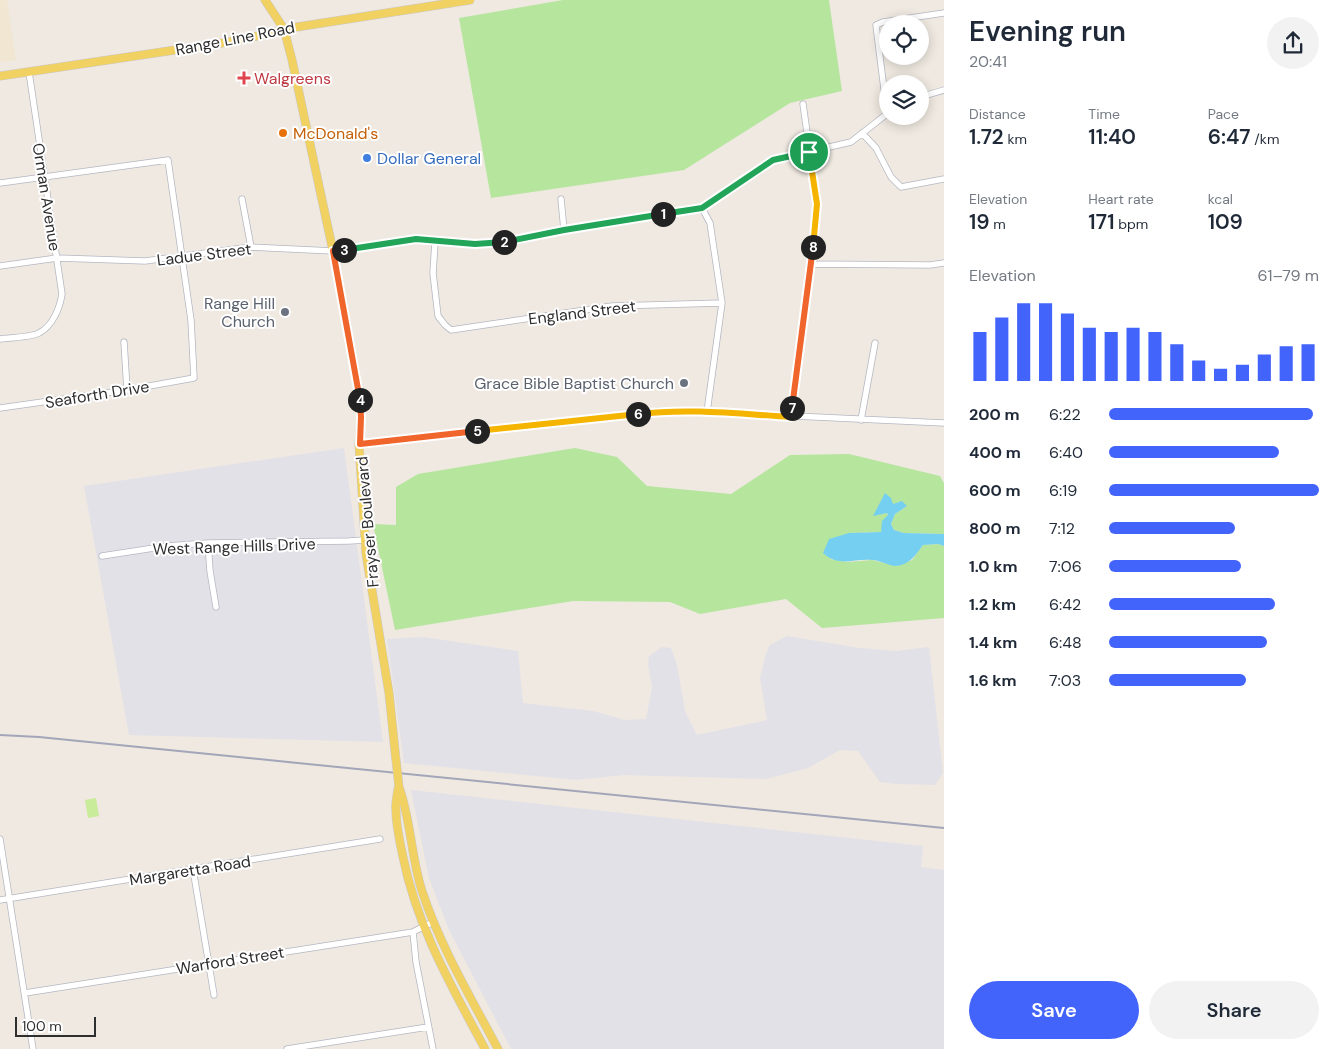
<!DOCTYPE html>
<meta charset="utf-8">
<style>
:root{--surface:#fff;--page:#f2f2f3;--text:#1f2937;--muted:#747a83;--accent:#4264fb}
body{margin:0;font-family:"DM Sans",sans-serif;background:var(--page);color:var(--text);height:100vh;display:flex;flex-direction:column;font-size:19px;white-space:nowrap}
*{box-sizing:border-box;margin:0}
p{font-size:16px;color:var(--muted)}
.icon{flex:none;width:28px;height:28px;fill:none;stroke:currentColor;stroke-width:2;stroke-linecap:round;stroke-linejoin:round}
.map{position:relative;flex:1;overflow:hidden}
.panel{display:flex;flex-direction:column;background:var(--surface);width:400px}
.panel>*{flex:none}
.buttons{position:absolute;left:879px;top:15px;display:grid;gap:10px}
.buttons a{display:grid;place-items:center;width:50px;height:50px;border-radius:50%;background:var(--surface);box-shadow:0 2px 12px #0003;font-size:25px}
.scale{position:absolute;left:15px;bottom:12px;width:81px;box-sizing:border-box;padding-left:5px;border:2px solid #2e2e2e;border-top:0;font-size:14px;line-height:18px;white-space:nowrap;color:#2e2e2e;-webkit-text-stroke:4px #fff;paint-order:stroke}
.pin{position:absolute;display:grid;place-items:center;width:42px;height:42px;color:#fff;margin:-21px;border:2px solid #fff;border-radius:50%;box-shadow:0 1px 5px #0007}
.km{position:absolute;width:25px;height:25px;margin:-12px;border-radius:50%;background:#222;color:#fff;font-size:14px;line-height:25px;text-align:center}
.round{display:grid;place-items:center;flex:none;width:52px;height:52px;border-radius:26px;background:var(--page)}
.overview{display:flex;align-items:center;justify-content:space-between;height:85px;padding:0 25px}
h1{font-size:28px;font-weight:600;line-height:38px}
.figures{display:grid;grid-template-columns:repeat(3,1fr);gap:8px;height:85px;padding:5px 25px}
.figures div{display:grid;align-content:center}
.figures b{font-size:21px;font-weight:600}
.figures small{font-size:14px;font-weight:400}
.figures p{font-size:14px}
.chart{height:140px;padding:10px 25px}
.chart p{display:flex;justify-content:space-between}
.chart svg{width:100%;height:90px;margin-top:5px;stroke:var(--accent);stroke-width:6}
.action{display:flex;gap:10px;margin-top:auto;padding:10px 25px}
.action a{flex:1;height:58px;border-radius:30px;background:var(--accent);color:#fff;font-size:20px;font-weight:600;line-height:58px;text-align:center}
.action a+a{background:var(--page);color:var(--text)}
ul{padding:0 25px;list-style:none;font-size:16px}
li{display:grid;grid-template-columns:80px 60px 1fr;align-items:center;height:38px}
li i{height:12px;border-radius:6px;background:var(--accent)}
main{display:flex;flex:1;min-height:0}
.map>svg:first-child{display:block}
.industrial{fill:#e3e1e8}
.education{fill:#f0e6d1}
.green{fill:#b6e59e}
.pitch{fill:#c9ec9a}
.water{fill:#75cff0}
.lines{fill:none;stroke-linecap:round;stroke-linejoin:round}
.minor-casing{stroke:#b4b7c1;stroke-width:7}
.major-casing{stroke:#c9c9c9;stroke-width:9}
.minor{stroke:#fff;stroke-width:5.5}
.major{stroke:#f2d163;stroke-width:8}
.rail{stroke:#a3a6b8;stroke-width:2}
.major-bridge-casing{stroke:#c9c9c9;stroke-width:9;stroke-linecap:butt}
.major-bridge{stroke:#f2d163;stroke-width:8}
.split-1-casing{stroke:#fff;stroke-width:10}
.split-2-casing{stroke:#fff;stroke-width:10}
.split-3-casing{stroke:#fff;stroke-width:10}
.split-4-casing{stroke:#fff;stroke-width:10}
.split-5-casing{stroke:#fff;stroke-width:10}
.split-6-casing{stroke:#fff;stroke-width:10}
.split-7-casing{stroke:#fff;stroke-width:10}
.split-8-casing{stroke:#fff;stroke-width:10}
.split-9-casing{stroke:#fff;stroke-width:10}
.split-1{stroke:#22a559;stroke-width:6}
.split-2{stroke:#22a559;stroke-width:6}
.split-3{stroke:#22a559;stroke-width:6}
.split-4{stroke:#f0652b;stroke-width:6}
.split-5{stroke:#f0652b;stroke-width:6}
.split-6{stroke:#f5b400;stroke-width:6}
.split-7{stroke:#f5b400;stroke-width:6}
.split-8{stroke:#f0652b;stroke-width:6}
.split-9{stroke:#f5b400;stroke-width:6}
.health-dot{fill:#e0444e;stroke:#fff;stroke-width:2}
.food-dot{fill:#e8710a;stroke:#fff;stroke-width:2}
.shop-dot{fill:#3f7fe0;stroke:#fff;stroke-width:2}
.worship-dot{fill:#6b7280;stroke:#fff;stroke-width:2}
.labels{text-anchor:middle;stroke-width:4;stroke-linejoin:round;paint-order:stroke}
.street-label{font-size:16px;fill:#2e2e2e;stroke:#fff}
.health-label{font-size:16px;fill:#be3a42;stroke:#fff;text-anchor:start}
.food-label{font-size:16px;fill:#c56008;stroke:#fff;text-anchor:start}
.shop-label{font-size:16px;fill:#366cbe;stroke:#fff;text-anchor:start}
.worship-label{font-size:16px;fill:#5b616d;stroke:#fff;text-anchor:end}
</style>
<main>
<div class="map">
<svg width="944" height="1049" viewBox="0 0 944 1049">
<rect width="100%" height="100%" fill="#efe9e1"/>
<path class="industrial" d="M344 448 383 742 129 735 84 486Z
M787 636 859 648 896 651 929 647 943 773 935 785 898 784 880 782 858 751 840 750 808 768 766 779 623 775 576 780 404 763 387 639 423 637 518 651 523 703 593 711 625 720 646 719 652 687 648 665 649 656 662 647 671 648 677 665 685 711 697 735 767 720 760 678 766 653 770 645Z
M411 790 923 846 921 867 944 870V1049H511L449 930 429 878Z"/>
<path class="education" d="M0 0H7L16 60 0 62Z"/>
<path class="green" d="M563 0H829L842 91 790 103 684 170 491 198 459 18Z
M575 448 617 457 647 486 731 494 790 455 849 454 940 476 944 483V534L904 533 894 530 891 524 895 514 907 506 873 515 887 513 888 515 882 532 849 533 830 559 847 562 872 560 896 566 912 560 923 545 938 544 944 546V618L822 628 786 599 700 614 670 602 573 601 395 630 373 524 396 525V487L418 474Z"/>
<path class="pitch" d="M96 798 99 816 88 818 85 800Z"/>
<path class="water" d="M885 493 891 498 893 504 902 501 907 506 895 514 891 524 894 530 904 533 944 534V546L938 544 923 545C916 555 909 565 896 566 888 566 880 560 872 560 853 558 840 568 823 553L829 539 849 533 881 532 882 521 888 515 887 513 873 516Z"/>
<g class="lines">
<defs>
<path id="minor" d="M920 97 944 90
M887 113 876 25 883 22 944 13
M862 133 876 148 891 177 901 187 944 179
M0 183 168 160 191 320 194 378 127 390 0 408
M242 199 251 247
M561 199 564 230
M702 208 710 223 722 303 707 412
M435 242 433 273 438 316 445 325 451 330 612 306 722 303
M811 264 930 265 944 263
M0 266 57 258 145 261 251 247 333 251 416 239 475 245 511 242 564 230 702 208 773 160 851 142 888 113
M0 339C9 338 32 337 39 333 53 326 60 307 62 294L29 72
M124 342 127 390
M791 417 811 264 817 204 803 104
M861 420 875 343
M359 444 659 411 707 412 944 423
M208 543 210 571 216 607
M102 556 167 546 208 543 349 541 365 540
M0 839 33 1049
M193 869 214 995
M0 900 380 839
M413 932 416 962 433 1049
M25 993 413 932 433 922
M287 1049 428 1027"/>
<path id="major" d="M265 0 284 29 292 60 333 251 360 397 361 417 359 444 366 554 389 693 395 751
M0 76 229 42 267 34 284 29 470 0
M399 787C411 820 411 857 422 891 440 946 471 998 498 1049
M398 789C397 796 395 804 396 811 396 826 400 842 403 857 417 927 452 987 485 1049"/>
</defs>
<use href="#minor" class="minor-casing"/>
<use href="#major" class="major-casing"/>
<use href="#minor" class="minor"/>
<use href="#major" class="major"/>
<path class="rail" d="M0 735 39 737 944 828"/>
<defs>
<path id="major-bridge" d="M395 751 399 787"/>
</defs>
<use href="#major-bridge" class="major-bridge-casing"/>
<use href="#major-bridge" class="major-bridge"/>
</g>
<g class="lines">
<defs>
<path id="split-1" d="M663 214 702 208 773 160 809 152"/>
<path id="split-2" d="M504 242 564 230 663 214"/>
<path id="split-3" d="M344 250 416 239 475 244 504 242"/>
<path id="split-4" d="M344 250 333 251 360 400"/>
<path id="split-5" d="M360 400 361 417 360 444 477 431"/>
<path id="split-6" d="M477 431 638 414"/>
<path id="split-7" d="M638 414C689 408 740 414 791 417L792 408"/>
<path id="split-8" d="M792 408 813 247"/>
<path id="split-9" d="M809 152 817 204 813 247"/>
</defs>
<use href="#split-1" class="split-1-casing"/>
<use href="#split-2" class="split-2-casing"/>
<use href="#split-3" class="split-3-casing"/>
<use href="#split-4" class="split-4-casing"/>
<use href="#split-5" class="split-5-casing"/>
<use href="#split-6" class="split-6-casing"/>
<use href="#split-7" class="split-7-casing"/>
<use href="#split-8" class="split-8-casing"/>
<use href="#split-9" class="split-9-casing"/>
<use href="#split-1" class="split-1"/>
<use href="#split-2" class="split-2"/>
<use href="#split-3" class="split-3"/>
<use href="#split-4" class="split-4"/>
<use href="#split-5" class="split-5"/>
<use href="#split-6" class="split-6"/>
<use href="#split-7" class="split-7"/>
<use href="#split-8" class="split-8"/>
<use href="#split-9" class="split-9"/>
</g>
<path class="health-dot" d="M241.5 70.5h5v5h5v5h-5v5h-5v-5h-5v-5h5z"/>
<circle class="food-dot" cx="283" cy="133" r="5"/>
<circle class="shop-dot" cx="367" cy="158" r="5"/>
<g class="worship-dot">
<circle cx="285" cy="312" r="5"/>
<circle cx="684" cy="383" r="5"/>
</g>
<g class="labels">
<g class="street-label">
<text transform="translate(235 38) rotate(-11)" y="6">Range Line Road</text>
<text transform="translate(47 197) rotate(81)" y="6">Orman Avenue</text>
<text transform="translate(204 254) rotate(-7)" y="6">Ladue Street</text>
<text transform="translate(582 312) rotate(-7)" y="6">England Street</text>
<text transform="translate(97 394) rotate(-9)" y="6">Seaforth Drive</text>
<text transform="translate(367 522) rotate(-95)" y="6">Frayser Boulevard</text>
<text transform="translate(234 546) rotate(-2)" y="6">West Range Hills Drive</text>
<text transform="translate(190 870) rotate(-9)" y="6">Margaretta Road</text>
<text transform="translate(230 960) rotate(-9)" y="6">Warford Street</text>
</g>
<g class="health-label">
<text x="254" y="84">Walgreens</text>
</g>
<g class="food-label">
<text x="293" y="139">McDonald's</text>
</g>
<g class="shop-label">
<text x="377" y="164">Dollar General</text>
</g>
<g class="worship-label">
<text x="275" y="309">Range Hill<tspan x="275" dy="18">Church</tspan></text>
<text x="674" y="389">Grace Bible Baptist Church</text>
</g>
</g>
</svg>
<div class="buttons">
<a><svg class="icon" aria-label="locate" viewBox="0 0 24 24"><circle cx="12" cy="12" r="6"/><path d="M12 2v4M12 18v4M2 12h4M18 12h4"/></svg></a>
<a><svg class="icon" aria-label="layers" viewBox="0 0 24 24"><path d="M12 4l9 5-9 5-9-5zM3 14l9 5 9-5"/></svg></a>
</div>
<div class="scale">100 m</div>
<div class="pin" style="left:809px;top:152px;background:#1e9e55"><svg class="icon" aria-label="arrive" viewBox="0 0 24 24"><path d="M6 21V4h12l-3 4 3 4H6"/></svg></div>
<b class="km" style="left:663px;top:214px">1</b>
<b class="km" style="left:504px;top:242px">2</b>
<b class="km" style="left:344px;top:250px">3</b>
<b class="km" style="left:360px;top:400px">4</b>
<b class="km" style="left:477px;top:431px">5</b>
<b class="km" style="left:638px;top:414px">6</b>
<b class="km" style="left:792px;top:408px">7</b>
<b class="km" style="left:813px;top:247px">8</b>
</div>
<section class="panel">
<div class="overview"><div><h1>Evening run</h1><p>20:41</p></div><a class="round"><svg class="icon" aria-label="share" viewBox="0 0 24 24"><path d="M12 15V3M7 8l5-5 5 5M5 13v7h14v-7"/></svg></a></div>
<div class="figures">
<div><p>Distance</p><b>1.72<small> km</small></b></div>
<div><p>Time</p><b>11:40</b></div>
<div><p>Pace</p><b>6:47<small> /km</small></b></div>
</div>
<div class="figures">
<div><p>Elevation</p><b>19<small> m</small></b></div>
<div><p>Heart rate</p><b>171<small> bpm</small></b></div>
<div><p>kcal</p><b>109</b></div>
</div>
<div class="chart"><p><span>Elevation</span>61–79 m</p>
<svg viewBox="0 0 160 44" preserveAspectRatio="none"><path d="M5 44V20M15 44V13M25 44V6M35 44V6M45 44V11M55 44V18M65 44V20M75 44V18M85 44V20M95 44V26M105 44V34M115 44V38M125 44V36M135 44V31M145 44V27M155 44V26"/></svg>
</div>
<ul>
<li><b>200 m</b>6:22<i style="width:97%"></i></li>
<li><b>400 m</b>6:40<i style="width:81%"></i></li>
<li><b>600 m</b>6:19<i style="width:100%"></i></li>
<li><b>800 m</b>7:12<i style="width:60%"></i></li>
<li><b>1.0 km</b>7:06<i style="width:63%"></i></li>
<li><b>1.2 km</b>6:42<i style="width:79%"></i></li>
<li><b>1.4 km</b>6:48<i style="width:75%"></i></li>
<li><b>1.6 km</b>7:03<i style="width:65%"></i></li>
</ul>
<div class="action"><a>Save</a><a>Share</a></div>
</section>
</main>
